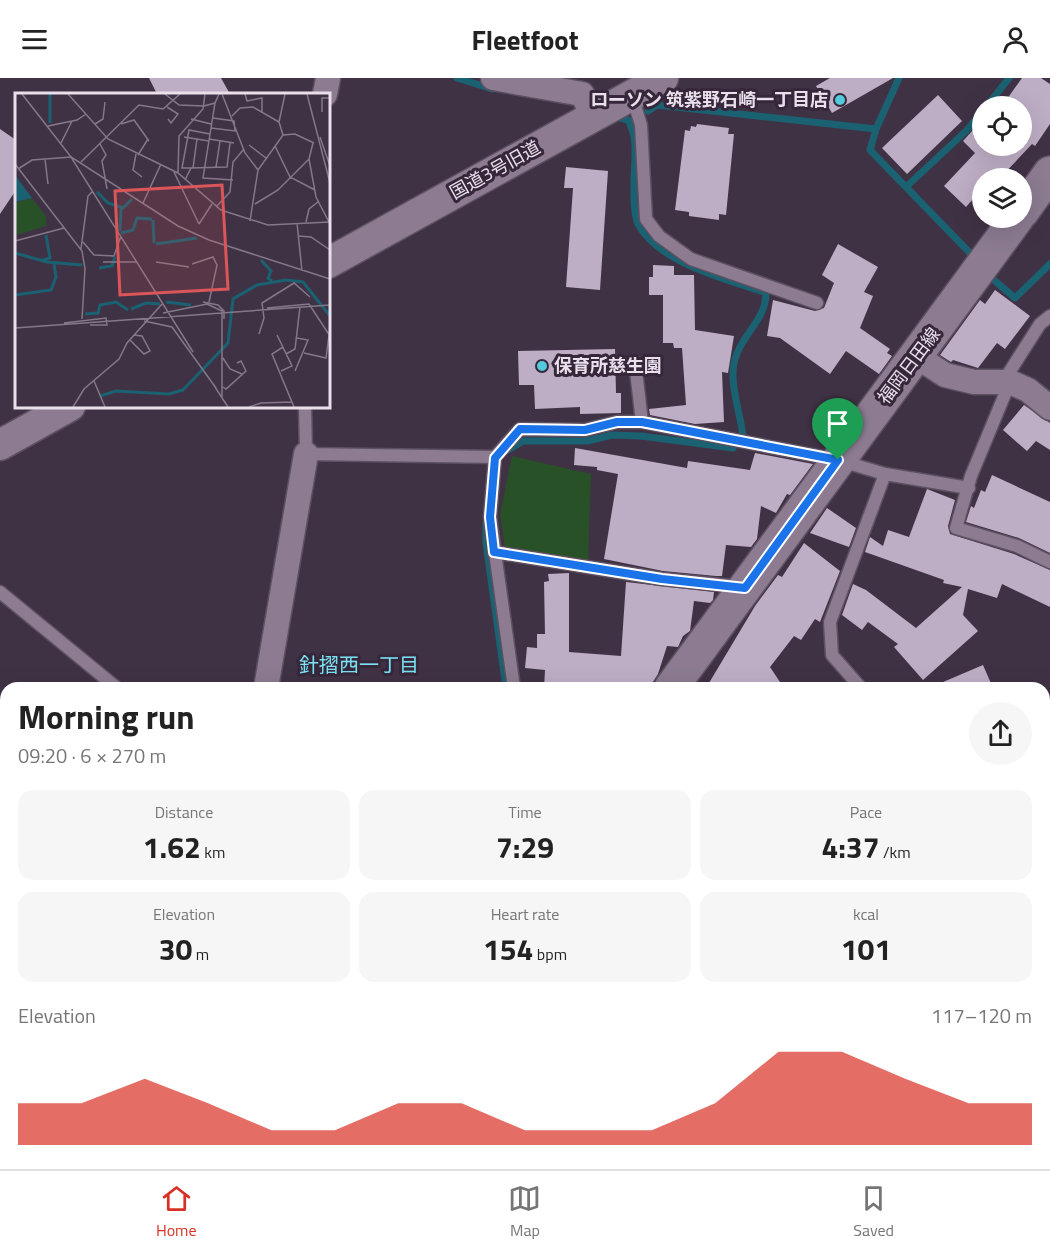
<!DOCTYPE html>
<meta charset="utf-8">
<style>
:root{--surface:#fff;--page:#f6f6f6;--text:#222;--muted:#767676;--line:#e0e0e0;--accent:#d93025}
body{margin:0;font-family:"Titillium Web","Noto Sans JP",sans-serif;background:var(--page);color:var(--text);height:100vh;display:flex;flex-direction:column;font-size:22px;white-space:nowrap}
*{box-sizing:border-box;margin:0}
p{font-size:20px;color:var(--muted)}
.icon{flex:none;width:33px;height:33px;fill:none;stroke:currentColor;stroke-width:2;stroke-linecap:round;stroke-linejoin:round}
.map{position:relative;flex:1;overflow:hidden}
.side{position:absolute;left:0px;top:604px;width:1050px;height:488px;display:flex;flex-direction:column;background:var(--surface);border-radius:18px 18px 0 0;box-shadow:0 6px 24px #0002}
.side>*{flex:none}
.tools{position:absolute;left:972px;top:18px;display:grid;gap:12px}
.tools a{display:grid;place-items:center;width:60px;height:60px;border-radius:50%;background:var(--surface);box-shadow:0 6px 24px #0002;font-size:30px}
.pin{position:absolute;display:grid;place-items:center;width:51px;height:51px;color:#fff;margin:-62px -26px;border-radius:50% 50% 50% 0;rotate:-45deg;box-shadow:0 0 6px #0007}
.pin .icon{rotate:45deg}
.round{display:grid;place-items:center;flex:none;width:63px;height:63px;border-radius:32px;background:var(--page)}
.summary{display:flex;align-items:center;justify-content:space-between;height:102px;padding:0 18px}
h1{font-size:33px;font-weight:700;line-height:45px}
.metrics{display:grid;grid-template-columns:repeat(3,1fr);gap:9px;height:102px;padding:6px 18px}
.metrics div{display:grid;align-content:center;border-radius:15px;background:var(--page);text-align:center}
.metrics b{font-size:30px;font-weight:700}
.metrics small{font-size:16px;font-weight:400}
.metrics p{font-size:16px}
.chart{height:168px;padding:12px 18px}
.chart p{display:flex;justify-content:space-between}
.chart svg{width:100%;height:108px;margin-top:6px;fill:var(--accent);opacity:.7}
header{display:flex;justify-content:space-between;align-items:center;height:78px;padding:0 18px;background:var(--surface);font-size:27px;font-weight:700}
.menu{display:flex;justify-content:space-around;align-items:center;height:84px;border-top:2px solid var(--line);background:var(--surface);font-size:16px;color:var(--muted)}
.menu a{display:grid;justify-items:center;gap:3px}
.menu .selected{color:var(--accent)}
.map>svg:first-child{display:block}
.green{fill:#295128}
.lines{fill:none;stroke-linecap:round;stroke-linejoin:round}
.stream{stroke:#1a6172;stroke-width:7}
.building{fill:#bdadc5}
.service-casing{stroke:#5d5161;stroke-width:15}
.minor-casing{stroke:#5d5161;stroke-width:27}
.tertiary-casing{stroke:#5d5161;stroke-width:33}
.secondary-casing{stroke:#5d5161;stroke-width:36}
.service{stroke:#8c7b91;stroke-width:12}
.minor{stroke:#8c7b91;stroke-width:24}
.tertiary{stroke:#8c7b91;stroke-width:30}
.secondary{stroke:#8c7b91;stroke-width:33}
.rail{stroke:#d5cbd8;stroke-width:4.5;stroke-dasharray:9 4.5;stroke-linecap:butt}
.route-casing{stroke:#fff;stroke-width:12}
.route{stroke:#1a73e8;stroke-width:8}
.poi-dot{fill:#53cadc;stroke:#36273a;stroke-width:2}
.labels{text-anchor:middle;stroke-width:6;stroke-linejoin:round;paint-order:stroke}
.poi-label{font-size:18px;font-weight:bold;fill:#e9e0ec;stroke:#36273a;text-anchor:end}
.street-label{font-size:18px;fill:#e9e0ec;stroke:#36273a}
.neighbourhood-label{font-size:20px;fill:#79e3f3;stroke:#36273a}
.inset-river{fill:none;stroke:#1a6172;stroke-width:3}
.inset-road{fill:none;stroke:#847888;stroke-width:1.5}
.view{fill:#db5659;fill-opacity:0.15;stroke:#db5659;stroke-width:3}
.inset-edge{fill:none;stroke:#e9e0ec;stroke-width:3}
</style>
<header><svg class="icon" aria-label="menu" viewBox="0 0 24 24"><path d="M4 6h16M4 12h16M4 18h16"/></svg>Fleetfoot<svg class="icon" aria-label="person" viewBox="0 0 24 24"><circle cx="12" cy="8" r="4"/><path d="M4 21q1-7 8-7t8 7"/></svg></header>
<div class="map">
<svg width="1050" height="1091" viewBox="0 0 1050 1091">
<rect width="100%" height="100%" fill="#403245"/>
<path class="green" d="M512 378 591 396 588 483 505 469 500 437Z"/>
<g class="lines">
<path class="stream" d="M457 0 492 11
M899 0 876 51 870 72 969 174
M987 28 1009 0
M648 33 657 27 876 51
M613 38 628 42C639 61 634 84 634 105 634 117 633 135 638 146 658 185 727 201 766 215 766 242 742 256 735 281 728 304 741 336 743 359
M906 109 966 53 982 34
M995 203 1015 220 1050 186
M508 372 523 363H588L612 357 641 358 733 370
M486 445V465L506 610"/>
</g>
<path class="building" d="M149 0H221L230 16H157Z
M830 0H893L832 35 816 8Z
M1022 0H1041L1050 6V46L1035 68 1032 66 1001 99 997 96 993 100H982V111L966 129 944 108 975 75 963 63 982 42V68H1022V28H1002Z
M938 17 962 43 907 96 882 70Z
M697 46 729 50 728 56H734L726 137 719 136V142L689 138V134L675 132 685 52 690 53 691 48 696 49Z
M0 51 16 62V112L0 136Z
M566 89 608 93 600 212 566 209 573 110H564Z
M838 166 878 189 864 214 873 218 860 250 890 271 887 275 892 278 879 296 846 273 830 296 780 260 767 258 773 222 815 233 824 230 834 205 822 197Z
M653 187 674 188V197H694L695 252 734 258 728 295 722 294 724 344 695 346 650 337 649 331 686 327 682 270H674L673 265H663V217H649V199H653Z
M995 212 1030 238 1005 271 997 265 978 290 953 282 951 284 940 277 980 222 985 226Z
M615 271 616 315H621V335L580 336V329L535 331 534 307H519L518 273Z
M1024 327 1050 345V372L1036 363 1027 373 1003 352Z
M575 370 687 390 688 383 750 392 755 375 813 386 790 417 787 416 776 435 761 428 757 461 751 469 726 467 722 498H716L663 493 604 481 618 396 597 392V389L574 387Z
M992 397 1050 424V475L1019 460 966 444 971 428 974 430 981 412 985 414Z
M927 411 955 422 948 448 950 456 1014 476 1050 492V529L1002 506 997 520 968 511 963 537 978 553 923 602 894 569 898 566 868 544 862 552 842 537 853 506 866 512 916 550 962 509 943 505 944 502 865 474 870 459 883 468 888 452 909 459Z
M827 430 856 450 849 469 810 455Z
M804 465 840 493 820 544 815 541 801 562 794 558 770 589 784 610H706L755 528 778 497 782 499Z
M569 495V574L621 578 626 504 714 514 713 522 710 525 694 523 690 553 683 558 678 569 667 568 658 596 649 610H544L545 592 525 590 527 569 537 570V556H545L544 504 549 503 548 496Z
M983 587 993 610H929Z"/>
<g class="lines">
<defs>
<path id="service" d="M632 18 641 47 646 141 659 158 691 181 817 225
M635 284 642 344
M1003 304 1040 246 1050 238
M1010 304 971 398 956 450 1017 468 1050 484
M305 328 306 376 495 379 520 351 585 352 617 344H642L838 382 885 396 830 544 832 577 861 610
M495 379 490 439 514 610
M885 396 969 410
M494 474 662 501 742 509
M0 514 117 610
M0 756 6 753
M535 1091 540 1086
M581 1091 587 1086"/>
<path id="minor" d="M493 0 582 16 593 37
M325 16 328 0
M916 278 945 297 974 304H1010L1028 312 1050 330
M266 610 306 376
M1044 678 1050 675
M1044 803 1050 797
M1044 917 1050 922
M0 924 6 926
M922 1086 929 1091
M790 1091 793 1086"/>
<path id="tertiary" d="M328 185 663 0
M0 367 70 328"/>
<path id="secondary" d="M1022 134 1050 95
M671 610 1017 140
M439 1091 441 1086"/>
</defs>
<use href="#service" class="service-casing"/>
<use href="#minor" class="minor-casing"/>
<use href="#tertiary" class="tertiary-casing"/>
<use href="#secondary" class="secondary-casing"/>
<use href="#service" class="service"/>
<use href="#minor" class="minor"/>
<use href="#tertiary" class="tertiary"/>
<use href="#secondary" class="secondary"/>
<path class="rail" d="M1044 693 1050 690
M1044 705 1050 702
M114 1091 126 1086
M143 1091 154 1086"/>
</g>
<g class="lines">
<defs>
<path id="route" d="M617 344H642L838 382 745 510 662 501 494 474 490 439 495 380 520 351 585 352Z"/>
</defs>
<use href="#route" class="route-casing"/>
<use href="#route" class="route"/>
</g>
<g class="poi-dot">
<circle cx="840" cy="22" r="6"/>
<circle cx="542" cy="288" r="6"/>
</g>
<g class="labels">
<g class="poi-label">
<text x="828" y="28">ローソン 筑紫野石崎一丁目店</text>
<text x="554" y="294" text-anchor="start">保育所慈生園</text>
</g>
<g class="street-label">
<text transform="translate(495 92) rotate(-29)" y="6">国道3号旧道</text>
<text transform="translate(909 288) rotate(-53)" y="6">福岡日田線</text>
</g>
<g class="neighbourhood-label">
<text x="359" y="594">針摺西一丁目</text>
</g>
</g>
<g transform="translate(15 15)">
<rect width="315" height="315" fill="#403245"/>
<path d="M17 105 31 123V133L2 142 0 110Z" fill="#295128"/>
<path d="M0 82 17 105 0 109Z" fill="#1a6172"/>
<path class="inset-river" d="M35 1V30M82 99 93 110 108 115 117 106M138 127 139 150M105 138 106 115M106 140 118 137 122 125 137 126M141 151 182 145M0 160 32 169 67 172M28 167 35 165 31 142M246 167 256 178 253 185 257 188M84 175 97 173 100 164M0 202 36 197 41 184 39 171M151 209 176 212M116 216 131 210 145 211M70 221 83 220 85 212 101 209 113 217M85 303 101 298 154 301 168 297 213 250 218 206 242 192 271 187 288 189 315 223"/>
<path class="inset-road" d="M7 1 56 64 163 133 194 147 315 186M53 1 93 46 163 80 206 117 253 132 315 129M150 1 164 12 189 13 200 10 204 1M207 1 230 60 243 77M230 1 232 8 247 5V19M292 1 315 90M200 10 188 85 218 87M152 14 163 21 156 30 153 26M307 19V5H315M217 23 225 15 238 14 264 29M176 26 196 31M80 31 88 26 90 9M106 31 119 27 134 48M33 33 62 27 71 21M196 35 220 38 219 28 198 25M268 42 264 29 270 1M169 44 194 48M305 44 315 73M194 46 219 50M46 50 57 28M298 50 294 66 301 104 314 129M85 51 91 62 87 68 92 96M234 52 251 65M260 53 275 84 300 97M121 61 118 77 127 84M123 62 133 46M30 66 33 91M66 69 124 12 148 16 165 1M0 71 67 158 70 176 67 226M201 74 205 48M176 75H167L174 37 195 41M178 75 182 46M3 76 17 67 56 64 178 259M158 77 184 131M163 80 164 43 188 16 190 1M170 87 176 75 212 74 215 50M128 110 146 71M240 111 263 97 294 66M201 114 215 99 218 69 229 56M235 128 243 77 268 42 280 41 299 50M291 129 294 116 303 109M282 130 287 178M184 131 197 111M283 143 296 144 315 157M0 148 49 135M68 149 79 162 99 163 106 143M66 156 73 103 78 98M88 169H122M141 169 174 174M177 171 198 164 202 172 194 209M188 209 203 212 209 218V226M252 215 294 211 315 243M148 220 192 211 207 218V305M129 228 157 234 201 295M49 230 91 225 92 232H75M0 235 315 212M244 241 249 225 247 210 279 190 295 204M262 242 277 273 266 278M115 247 129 261 135 258 127 243 119 242M268 254 257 261 279 314M289 260 311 265 314 242M271 261 280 256 285 214M208 265 215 276 227 281M280 278 293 247 282 245M79 288 90 314M200 294 213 314M208 294 211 296 231 278 226 268 222 270M58 314 69 296 104 266 112 250 148 210M234 314 246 310 277 309"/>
<path class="view" d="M207 92 213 196 105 202 100 98Z"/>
<rect width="315" height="315" class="inset-edge"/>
</g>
</svg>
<div class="tools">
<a><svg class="icon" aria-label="locate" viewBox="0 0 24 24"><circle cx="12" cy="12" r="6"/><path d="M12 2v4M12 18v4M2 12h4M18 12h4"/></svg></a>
<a><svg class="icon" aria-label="layers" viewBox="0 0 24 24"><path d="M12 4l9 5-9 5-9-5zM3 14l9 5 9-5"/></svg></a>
</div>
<div class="pin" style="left:838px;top:382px;background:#1e9e55"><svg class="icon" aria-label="arrive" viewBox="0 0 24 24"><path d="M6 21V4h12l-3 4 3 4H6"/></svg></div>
<section class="side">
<div class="summary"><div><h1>Morning run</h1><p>09:20 · 6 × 270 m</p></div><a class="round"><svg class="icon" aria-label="share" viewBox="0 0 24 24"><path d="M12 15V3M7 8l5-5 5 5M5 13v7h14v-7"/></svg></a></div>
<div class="metrics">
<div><p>Distance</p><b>1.62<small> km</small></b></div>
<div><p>Time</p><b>7:29</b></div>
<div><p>Pace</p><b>4:37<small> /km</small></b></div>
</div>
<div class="metrics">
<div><p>Elevation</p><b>30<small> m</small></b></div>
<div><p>Heart rate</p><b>154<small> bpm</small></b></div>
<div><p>kcal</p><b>101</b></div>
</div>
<div class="chart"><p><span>Elevation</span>117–120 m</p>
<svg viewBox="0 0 160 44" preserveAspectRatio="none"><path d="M0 44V27L10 27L20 17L30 27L40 38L50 38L60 27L70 27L80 38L90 38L100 38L110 27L120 6L130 6L140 17L150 27L160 27V44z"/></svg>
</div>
</section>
</div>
<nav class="menu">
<a class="selected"><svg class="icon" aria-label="home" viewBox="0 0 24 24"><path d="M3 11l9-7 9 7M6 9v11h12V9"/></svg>Home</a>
<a><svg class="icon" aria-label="map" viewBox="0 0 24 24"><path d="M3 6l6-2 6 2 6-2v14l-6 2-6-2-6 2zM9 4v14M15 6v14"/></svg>Map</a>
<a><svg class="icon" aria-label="saved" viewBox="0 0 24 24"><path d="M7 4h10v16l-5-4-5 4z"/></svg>Saved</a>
</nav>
